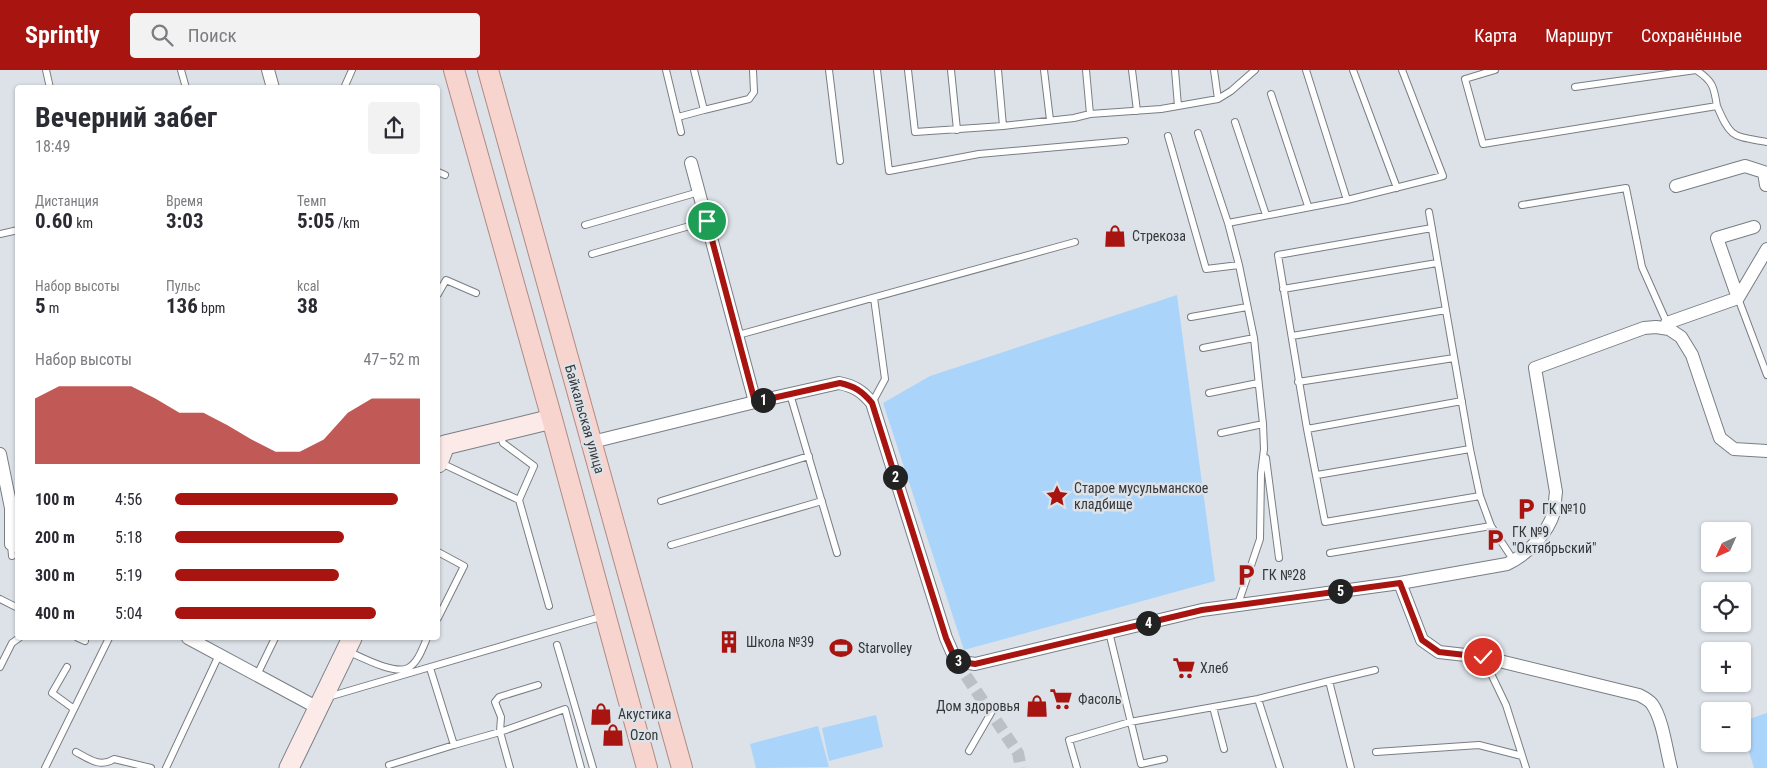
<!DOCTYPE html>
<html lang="ru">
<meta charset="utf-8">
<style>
:root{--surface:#fff;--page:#f2f2f3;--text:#2b2b33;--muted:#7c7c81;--accent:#a81511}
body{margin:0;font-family:"Roboto Condensed",sans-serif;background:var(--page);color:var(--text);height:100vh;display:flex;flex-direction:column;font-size:19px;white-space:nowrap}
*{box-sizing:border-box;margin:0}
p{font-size:16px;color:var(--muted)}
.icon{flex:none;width:28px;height:28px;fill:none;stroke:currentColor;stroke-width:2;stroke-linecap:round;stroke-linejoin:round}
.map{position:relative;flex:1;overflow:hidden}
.drawer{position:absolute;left:15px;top:15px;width:425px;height:555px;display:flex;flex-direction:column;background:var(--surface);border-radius:5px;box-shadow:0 1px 4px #0004}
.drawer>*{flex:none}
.needle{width:32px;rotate:225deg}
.tools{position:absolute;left:1701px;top:452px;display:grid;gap:10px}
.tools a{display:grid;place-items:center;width:50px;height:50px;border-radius:5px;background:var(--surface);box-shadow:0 1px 4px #0004;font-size:25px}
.pin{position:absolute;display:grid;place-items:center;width:42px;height:42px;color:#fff;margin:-21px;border:2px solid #fff;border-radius:50%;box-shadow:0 1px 5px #0007}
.km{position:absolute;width:25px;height:25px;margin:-12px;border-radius:50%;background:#222;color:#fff;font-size:14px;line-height:25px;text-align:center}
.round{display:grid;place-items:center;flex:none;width:52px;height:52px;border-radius:5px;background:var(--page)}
.headline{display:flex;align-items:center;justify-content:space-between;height:85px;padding:0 20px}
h1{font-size:28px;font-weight:700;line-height:38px}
.figures{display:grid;grid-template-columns:repeat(3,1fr);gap:8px;height:85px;padding:5px 20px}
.figures div{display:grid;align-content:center}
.figures b{font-size:21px;font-weight:700}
.figures small{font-size:14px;font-weight:400}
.figures p{font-size:14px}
.chart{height:140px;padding:10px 20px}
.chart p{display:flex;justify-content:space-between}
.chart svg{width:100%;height:90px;margin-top:5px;fill:var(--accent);opacity:.7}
ul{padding:0 20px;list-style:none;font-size:16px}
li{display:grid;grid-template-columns:80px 60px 1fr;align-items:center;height:38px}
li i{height:12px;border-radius:6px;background:var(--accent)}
header{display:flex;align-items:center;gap:30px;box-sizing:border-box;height:70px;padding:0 25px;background:var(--accent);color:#fff}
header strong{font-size:24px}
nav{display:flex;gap:28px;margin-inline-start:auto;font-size:18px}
.search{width:350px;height:45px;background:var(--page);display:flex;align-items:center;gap:12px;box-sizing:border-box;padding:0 18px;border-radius:5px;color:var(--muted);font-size:19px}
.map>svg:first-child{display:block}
.green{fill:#abd4fb}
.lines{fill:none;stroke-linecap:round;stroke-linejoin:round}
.street-tunnel{stroke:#bbc0c5;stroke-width:12;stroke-dasharray:12 6;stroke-linecap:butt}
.lane-casing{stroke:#797e84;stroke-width:8}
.street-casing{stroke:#797e84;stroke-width:14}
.secondary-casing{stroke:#797e84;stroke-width:21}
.primary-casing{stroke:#b08b86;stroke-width:22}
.lane{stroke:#fff;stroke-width:6}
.street{stroke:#fff;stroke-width:12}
.secondary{stroke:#fbeae7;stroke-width:19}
.primary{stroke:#f8d4cf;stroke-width:20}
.route-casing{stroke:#fff;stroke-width:10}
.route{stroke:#a81511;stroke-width:6}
.labels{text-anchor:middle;stroke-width:5;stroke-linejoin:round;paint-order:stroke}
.poi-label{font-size:14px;fill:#35383a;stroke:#dce2e8;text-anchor:start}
.street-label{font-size:14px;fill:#35383a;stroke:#dce2e8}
</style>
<header>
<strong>Sprintly</strong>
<div class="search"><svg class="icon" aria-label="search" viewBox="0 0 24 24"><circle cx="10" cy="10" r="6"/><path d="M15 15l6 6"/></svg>Поиск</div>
<nav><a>Карта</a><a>Маршрут</a><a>Сохранённые</a></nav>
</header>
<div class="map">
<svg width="1767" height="698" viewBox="0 0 1767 698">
<rect width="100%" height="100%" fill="#dce2e8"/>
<path class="green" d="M1177 225 1215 511 964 580 883 333 930 306Z
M1767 643V698H1754L1743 663V651Z
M876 645 883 677 829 691 822 658Z
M818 656 829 697 756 698 750 674Z"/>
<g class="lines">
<path class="street-tunnel" d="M956 591 1018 683 1021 698"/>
<defs>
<path id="lane" d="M46 0 50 18
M181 0 186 18
M666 0 681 62
M694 0 704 40 749 29 754 22 753 0
M829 0 840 91
M877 0 889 101 979 84 1125 71
M908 0 915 62 1003 56 1074 48 1090 44 1161 39 1218 29 1231 21 1255 0
M951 0 957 60
M998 0 1003 56
M1044 0 1050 50
M1086 0 1090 44
M1132 0 1137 41
M1175 0 1178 36
M1214 0 1218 29
M1306 0 1347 130
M1353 0 1397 118
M1495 0 1465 9 1483 74 1717 36C1731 69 1733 66 1767 72
M1575 17 1696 0C1713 11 1714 17 1717 36
M344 18 352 0
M1271 24 1308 136
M678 47 704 40
M1235 52 1266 145
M1198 63 1228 153 1239 195 1254 268 1263 354 1264 379 1261 404 1260 469 1238 534
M1168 66 1206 199 1239 195
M438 102 445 105
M1522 135 1626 118 1642 197 1667 253
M1429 142 1470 379 1480 426 1491 456 1514 491
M1228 153 1347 130 1443 106 1402 0
M585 155 699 122
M1432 158 1278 185 1307 359 1325 452 1480 426
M0 164 18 160
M592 184 707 151
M1283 219 1437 193
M438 224 446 210 476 223
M1738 228 1767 305
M1191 247 1247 237
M738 265 1075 172
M1292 266 1446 240
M1203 278 1254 268
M1298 312 1454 288
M1209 323 1258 313
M790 324 837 483
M872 333 885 309 874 228
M1307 359 1462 331
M1221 363 1263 354
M500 364 503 373 534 396 519 430 549 536
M1266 388 1279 488
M439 392 519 430
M1317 405 1470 379
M661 431 809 386
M11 474 12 486
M671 475 822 431
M438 482 464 496 438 548
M1330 483 1491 456
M0 529 18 538
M1109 562 1141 694 1164 689
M78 568 85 571
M557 575 593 698
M347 581C361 587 394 605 408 598 418 593 423 577 427 568
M1483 587 1506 635 1526 698
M0 597 12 573 19 568
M67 597 52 623 74 639
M257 605 275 568
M328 627 604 546
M1258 629 1280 698
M1213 637 1224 679
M454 675 500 662 565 639 581 698
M969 681 991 643
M76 682C89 689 100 698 114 689L151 698
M1376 682 1479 675 1522 686
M389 695 454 675 430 598
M45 698 109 568
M166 698 219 585
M510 698 500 662 501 647 495 632 499 627 538 615
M1077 698 1069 670 1130 652 1258 629 1329 611
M1351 698 1329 611 1375 600"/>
<path id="street" d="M268 0 273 18
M691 93 755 332
M1764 102 1766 115
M1676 116 1745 96 1767 103
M1738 228 1767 179
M1667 253 1738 228 1717 168 1754 157
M592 372 755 332 839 313C854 316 862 321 872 333L946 568 956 591 975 594 1202 540 1400 513 1507 494C1527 485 1548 463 1554 442 1555 436 1555 428 1556 422L1535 298 1644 258 1656 257 1669 259 1681 267 1692 285 1720 368 1734 379 1767 381
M0 384 11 438V474L18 477
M1400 513 1422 570 1439 582 1483 587 1639 625C1643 627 1649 630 1652 634 1663 650 1666 679 1671 698
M188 568 318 638"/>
<path id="secondary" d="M438 393 445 375 552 349
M289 698 352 568"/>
<path id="primary" d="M454 0 552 349 647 698
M488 0 682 698"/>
</defs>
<use href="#lane" class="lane-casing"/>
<use href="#street" class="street-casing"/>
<use href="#secondary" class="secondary-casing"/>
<use href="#primary" class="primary-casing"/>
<use href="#lane" class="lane"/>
<use href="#street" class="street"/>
<use href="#secondary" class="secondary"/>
<use href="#primary" class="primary"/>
</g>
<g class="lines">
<defs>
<path id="route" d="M707 151 755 332 840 313C854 316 862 321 872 333L946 568 956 591 975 594 1202 540 1400 513 1422 570 1439 582 1483 587"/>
</defs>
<use href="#route" class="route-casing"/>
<use href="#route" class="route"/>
</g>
<defs>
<symbol id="shop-bare" viewBox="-9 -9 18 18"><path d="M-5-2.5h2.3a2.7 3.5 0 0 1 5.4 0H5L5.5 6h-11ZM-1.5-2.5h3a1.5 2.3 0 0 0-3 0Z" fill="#a81511" stroke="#dce2e8" stroke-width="2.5" paint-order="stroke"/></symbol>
<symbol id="sight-bare" viewBox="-9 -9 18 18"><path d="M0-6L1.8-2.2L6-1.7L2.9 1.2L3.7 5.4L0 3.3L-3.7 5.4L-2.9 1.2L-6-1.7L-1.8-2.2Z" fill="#a81511" stroke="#dce2e8" stroke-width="2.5" paint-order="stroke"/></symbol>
<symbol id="parking-bare" viewBox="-9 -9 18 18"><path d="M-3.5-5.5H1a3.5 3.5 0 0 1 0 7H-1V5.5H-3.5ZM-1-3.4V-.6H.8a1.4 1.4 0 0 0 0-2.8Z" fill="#a81511" stroke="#dce2e8" stroke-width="2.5" paint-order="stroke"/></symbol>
<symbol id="building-bare" viewBox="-9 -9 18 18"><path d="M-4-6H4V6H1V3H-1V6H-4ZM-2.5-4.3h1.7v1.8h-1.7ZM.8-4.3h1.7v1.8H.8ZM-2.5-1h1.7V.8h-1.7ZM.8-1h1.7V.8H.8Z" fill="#a81511" stroke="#dce2e8" stroke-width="2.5" paint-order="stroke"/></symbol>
<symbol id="stadium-bare" viewBox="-9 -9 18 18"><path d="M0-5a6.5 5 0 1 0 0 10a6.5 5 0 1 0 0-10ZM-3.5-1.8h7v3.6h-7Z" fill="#a81511" stroke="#dce2e8" stroke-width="2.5" paint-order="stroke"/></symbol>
<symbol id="supermarket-bare" viewBox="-9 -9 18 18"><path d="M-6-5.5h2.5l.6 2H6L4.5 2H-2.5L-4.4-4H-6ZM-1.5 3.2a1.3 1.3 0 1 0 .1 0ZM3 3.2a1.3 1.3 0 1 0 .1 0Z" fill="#a81511" stroke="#dce2e8" stroke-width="2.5" paint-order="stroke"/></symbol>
</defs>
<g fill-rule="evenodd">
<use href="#shop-bare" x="1099" y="150" width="32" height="32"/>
<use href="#sight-bare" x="1041" y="410" width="32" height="32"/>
<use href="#parking-bare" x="1510" y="423" width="32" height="32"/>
<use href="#parking-bare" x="1479" y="454" width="32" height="32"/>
<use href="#parking-bare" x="1230" y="489" width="32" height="32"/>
<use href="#building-bare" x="713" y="556" width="32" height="32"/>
<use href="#stadium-bare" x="825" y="562" width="32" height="32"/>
<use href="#supermarket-bare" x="1168" y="582" width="32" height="32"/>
<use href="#supermarket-bare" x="1045" y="613" width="32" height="32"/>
<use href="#shop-bare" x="1021" y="620" width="32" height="32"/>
<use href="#shop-bare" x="585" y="628" width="32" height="32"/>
<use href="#shop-bare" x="597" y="649" width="32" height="32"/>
</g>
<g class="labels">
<g class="poi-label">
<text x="1132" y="171">Стрекоза</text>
<text x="1074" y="423">Старое мусульманское<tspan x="1074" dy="16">кладбище</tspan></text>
<text x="1542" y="444">ГК №10</text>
<text x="1512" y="467">ГК №9<tspan x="1512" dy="16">"Октябрьский"</tspan></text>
<text x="1262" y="510">ГК №28</text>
<text x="746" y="577">Школа №39</text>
<text x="858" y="583">Starvolley</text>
<text x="1200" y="603">Хлеб</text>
<text x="1078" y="634">Фасоль</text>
<text x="1020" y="641" text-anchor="end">Дом здоровья</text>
<text x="618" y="649">Акустика</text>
<text x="630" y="670">Ozon</text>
</g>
<g class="street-label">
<text transform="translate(585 349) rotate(74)" y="5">Байкальская улица</text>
</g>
</g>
</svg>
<div class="tools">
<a><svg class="needle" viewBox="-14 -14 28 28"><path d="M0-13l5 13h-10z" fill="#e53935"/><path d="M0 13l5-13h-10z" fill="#7c7c81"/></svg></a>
<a><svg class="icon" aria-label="locate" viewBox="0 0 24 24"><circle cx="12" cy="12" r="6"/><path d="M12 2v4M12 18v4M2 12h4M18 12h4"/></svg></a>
<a>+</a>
<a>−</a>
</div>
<div class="pin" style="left:707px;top:151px;background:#1e9e55"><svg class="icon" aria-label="arrive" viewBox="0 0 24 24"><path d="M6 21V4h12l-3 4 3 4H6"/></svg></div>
<div class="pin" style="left:1483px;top:587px;background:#d93025"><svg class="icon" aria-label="check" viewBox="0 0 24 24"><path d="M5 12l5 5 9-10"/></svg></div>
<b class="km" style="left:763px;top:330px">1</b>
<b class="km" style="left:895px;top:407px">2</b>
<b class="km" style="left:958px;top:591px">3</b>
<b class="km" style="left:1148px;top:553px">4</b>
<b class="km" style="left:1340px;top:521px">5</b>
<section class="drawer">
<div class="headline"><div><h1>Вечерний забег</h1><p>18:49</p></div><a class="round"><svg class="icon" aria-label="share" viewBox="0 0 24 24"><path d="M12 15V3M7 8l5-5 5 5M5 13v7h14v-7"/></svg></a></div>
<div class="figures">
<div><p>Дистанция</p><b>0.60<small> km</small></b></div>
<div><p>Время</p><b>3:03</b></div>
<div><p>Темп</p><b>5:05<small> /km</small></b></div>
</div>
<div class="figures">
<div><p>Набор высоты</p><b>5<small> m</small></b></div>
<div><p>Пульс</p><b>136<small> bpm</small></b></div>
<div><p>kcal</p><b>38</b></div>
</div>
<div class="chart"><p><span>Набор высоты</span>47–52 m</p>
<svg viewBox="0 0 160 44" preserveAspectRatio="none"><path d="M0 44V12L10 6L20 6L30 6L40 6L50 12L60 19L70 19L80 25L90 32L100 38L110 38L120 32L130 19L140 12L150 12L160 12V44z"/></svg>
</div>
<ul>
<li><b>100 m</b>4:56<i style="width:91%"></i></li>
<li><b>200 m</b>5:18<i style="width:69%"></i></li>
<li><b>300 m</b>5:19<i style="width:67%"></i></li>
<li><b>400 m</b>5:04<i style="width:82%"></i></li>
</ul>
</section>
</div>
